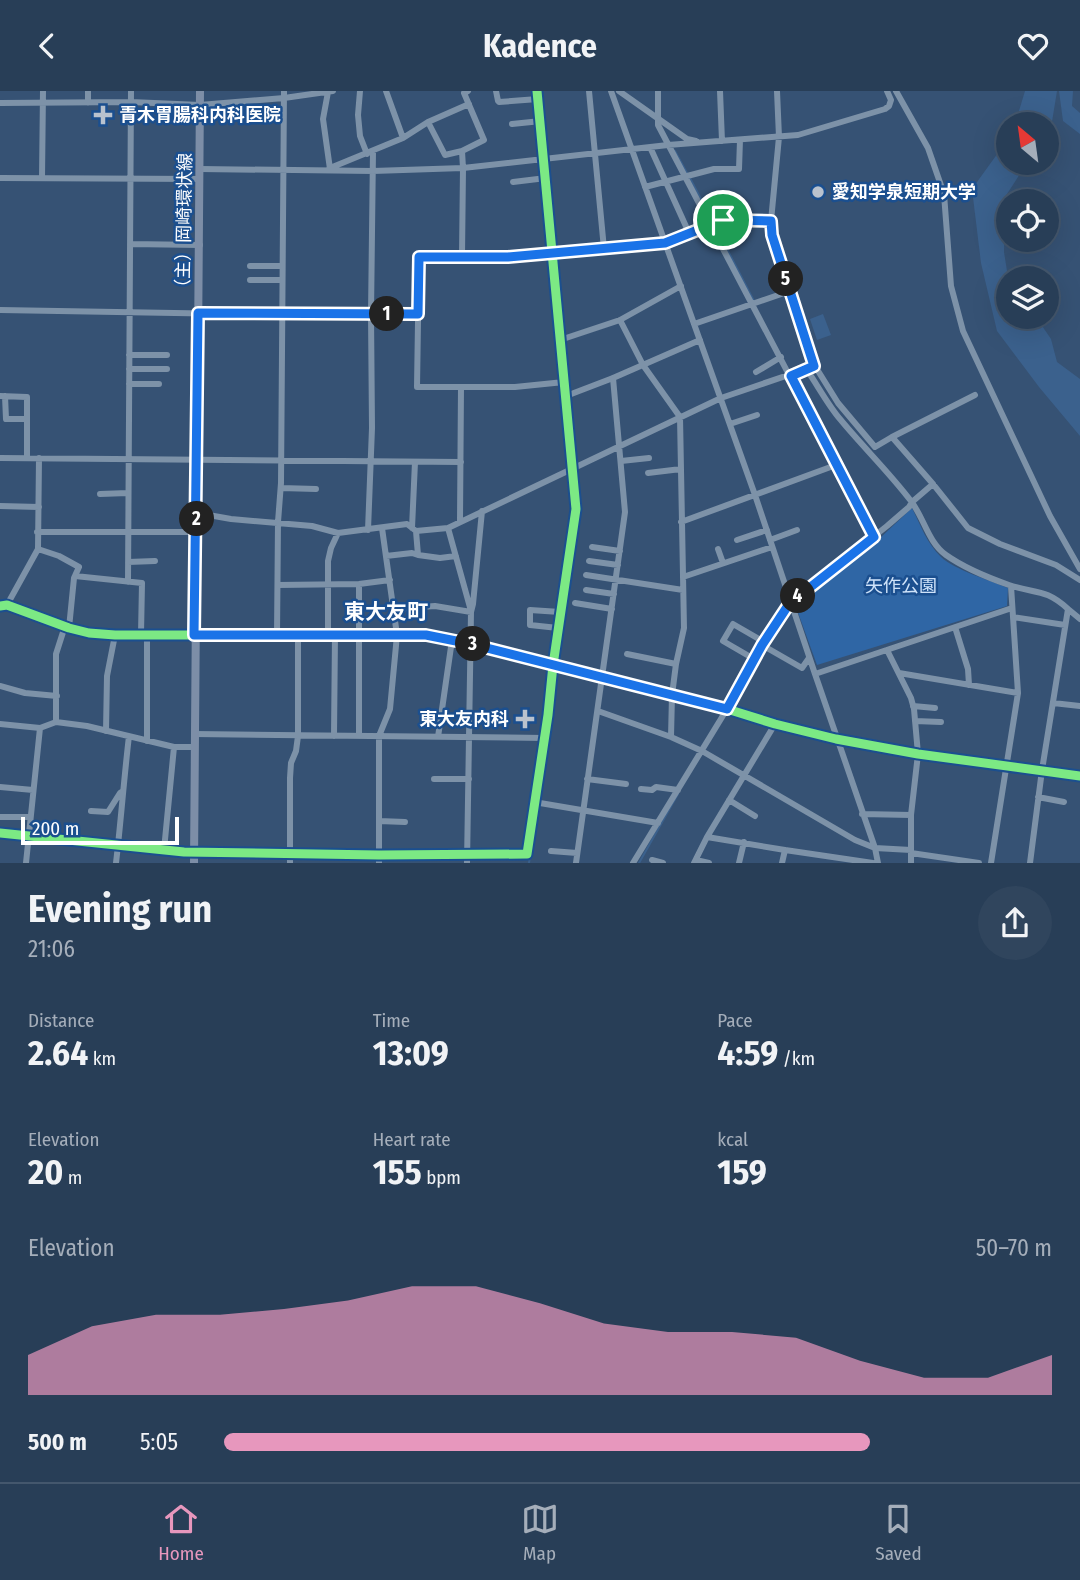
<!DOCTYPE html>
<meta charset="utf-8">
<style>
:root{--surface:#283e57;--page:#30455d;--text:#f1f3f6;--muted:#a5aeba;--line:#44576d;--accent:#e797bd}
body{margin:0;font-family:"Fira Sans Condensed","Noto Sans JP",sans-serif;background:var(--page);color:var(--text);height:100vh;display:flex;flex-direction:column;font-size:26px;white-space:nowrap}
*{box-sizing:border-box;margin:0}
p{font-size:23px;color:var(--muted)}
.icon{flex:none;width:38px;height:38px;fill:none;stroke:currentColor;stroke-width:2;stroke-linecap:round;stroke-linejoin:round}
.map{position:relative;height:772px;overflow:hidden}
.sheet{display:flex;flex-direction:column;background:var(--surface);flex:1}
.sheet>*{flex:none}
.needle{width:46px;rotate:331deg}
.buttons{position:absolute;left:996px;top:21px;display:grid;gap:14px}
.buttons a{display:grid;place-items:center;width:63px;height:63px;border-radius:50%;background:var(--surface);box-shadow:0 7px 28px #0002,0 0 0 2px var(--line);font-size:35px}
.scale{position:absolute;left:21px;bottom:18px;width:158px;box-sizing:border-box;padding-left:7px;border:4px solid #fff;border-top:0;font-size:19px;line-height:24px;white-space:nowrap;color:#fff;-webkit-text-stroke:5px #1b4f8f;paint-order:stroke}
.pin{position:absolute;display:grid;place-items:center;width:60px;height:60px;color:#fff;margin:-30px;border:4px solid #fff;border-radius:50%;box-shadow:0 2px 7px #0007}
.km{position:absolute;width:35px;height:35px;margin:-18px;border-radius:50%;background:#222;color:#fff;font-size:19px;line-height:35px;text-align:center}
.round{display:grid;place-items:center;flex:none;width:74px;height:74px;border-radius:37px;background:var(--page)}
.head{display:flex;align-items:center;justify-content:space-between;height:119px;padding:0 28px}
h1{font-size:38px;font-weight:700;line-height:52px}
.metrics{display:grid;grid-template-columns:repeat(3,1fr);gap:10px;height:119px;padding:7px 28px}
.metrics div{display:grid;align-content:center}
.metrics b{font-size:35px;font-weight:700}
.metrics small{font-size:19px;font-weight:400}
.metrics p{font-size:19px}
.chart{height:196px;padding:14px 28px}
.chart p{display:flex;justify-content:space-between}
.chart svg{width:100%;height:126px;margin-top:7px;fill:var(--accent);opacity:.7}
ul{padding:0 28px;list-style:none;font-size:23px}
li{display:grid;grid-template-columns:112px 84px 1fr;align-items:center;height:52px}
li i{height:18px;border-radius:9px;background:var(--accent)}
header{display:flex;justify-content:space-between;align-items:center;height:91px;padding:0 28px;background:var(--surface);font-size:32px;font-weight:700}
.menu{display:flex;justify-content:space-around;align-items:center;height:98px;border-top:2px solid var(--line);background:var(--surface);font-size:19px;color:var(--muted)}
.menu a{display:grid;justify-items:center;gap:4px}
.menu .current{color:var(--accent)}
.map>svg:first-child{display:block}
.green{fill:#2f66a5}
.water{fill:#3b618d}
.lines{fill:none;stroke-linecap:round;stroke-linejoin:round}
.stream{stroke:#3b618d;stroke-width:2}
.minor{stroke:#7d92a8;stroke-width:6}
.major{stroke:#7d8ea7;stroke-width:8}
.cycleway-casing{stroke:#1b4f8f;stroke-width:13}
.cycleway{stroke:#7ce984;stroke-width:9}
.route-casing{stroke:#fff;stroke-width:14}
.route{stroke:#1a73e8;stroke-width:9}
.poi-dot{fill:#b9c2ce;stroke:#1b4f8f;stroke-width:2.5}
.labels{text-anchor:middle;stroke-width:5;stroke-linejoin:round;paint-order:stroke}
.poi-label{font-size:18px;font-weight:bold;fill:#fff;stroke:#1b4f8f;text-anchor:start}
.street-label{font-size:18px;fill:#fff;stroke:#1b4f8f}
.park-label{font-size:18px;fill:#cfe3fa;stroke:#1b4f8f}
.quarter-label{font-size:21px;font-weight:bold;fill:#fff;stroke:#1b4f8f}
</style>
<header><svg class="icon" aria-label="back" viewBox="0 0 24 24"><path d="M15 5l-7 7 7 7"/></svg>Kadence<svg class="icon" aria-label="heart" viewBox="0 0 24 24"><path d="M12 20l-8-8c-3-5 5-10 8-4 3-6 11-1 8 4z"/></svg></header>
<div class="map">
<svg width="1080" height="772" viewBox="0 0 1080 772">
<rect width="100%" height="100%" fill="#365274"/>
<path class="green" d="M912 417C920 433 927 453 941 466 955 479 989 489 1008 497L1007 515 817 574 796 516 879 448Z"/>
<path class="water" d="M1025 0H1057L1050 43 1047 47 1046 33H1015Z
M1059 0H1073L1072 15 1080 22V43L1063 30Z
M1008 48V72H1027L1005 106 1004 161 1007 180 1012 187H1008V226H1036L1051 248 1057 271 1080 288V345L1039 296 997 240 981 172 972 98Z
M823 223 831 244 817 249 810 228Z"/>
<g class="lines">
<path class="stream" d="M541 0 546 64
M675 60 687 82
M547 70 550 110
M690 87 754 210
M794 286 857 404 875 440
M557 572 559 553
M529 772 532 751
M639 772 678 703"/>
<path class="minor" d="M360 0 358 24 360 45 367 63
M386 0 403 47
M496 0 498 10 499 11 538 8
M589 0 604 158
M611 0 755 404 815 583 875 757 878 772
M619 0 687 48 696 50
M658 0V34L874 446
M720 0 722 50
M777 0 779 46 771 130 772 144 815 275 838 312 875 356 892 346 933 393 968 437 1000 453 1056 474 1080 489
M896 0 928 57 944 103 951 195 963 240 1050 425 1080 478
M328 1 323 28 330 78
M0 12 131 11 200 14 284 7 333 0
M88 12V0
M428 31 445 64 462 60 484 49 464 2 468 0
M512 33 541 30
M650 56 689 142
M462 60 463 77 462 166
M330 77 403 47 428 31 469 13
M200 78 373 80 463 77 668 54 798 44 885 18 889 15 891 9 887 0
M0 87 200 88
M42 87 43 0
M513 91 546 87
M645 96 714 78H739L740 49
M130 153 200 154
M250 175H282
M250 189H282
M0 219 233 223H418
M620 229 643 274 680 326 684 537 676 573 672 604 671 646
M694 233 790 200
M560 249 620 229 681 195
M129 264H167
M129 278H167
M807 279C818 295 828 314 840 328 863 356 889 381 911 410 924 427 928 451 946 464 963 476 989 487 1009 494 1035 503 1045 497 1068 518L1042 679 1030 772
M756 281 781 266
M564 291 515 296H417L419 166H508L665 152 723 129 771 130
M129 293H159
M0 305 27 306V367
M5 305 6 328H27
M566 305 613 287 700 249
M730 333 757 324
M892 346 975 304
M0 367 461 371
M621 370 649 367
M648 382 681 378
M281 397 316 398
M100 403 128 402
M0 415 39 416
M197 422 231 428 312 435 338 442 407 433 416 440 448 437 721 307 815 275
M460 430 461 296
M681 431 836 374
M412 437 415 371
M448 437 471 520
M368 439 372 337 371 223 373 60
M416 440 418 464
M37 441H197
M737 449 767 439
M770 449 797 439
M592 456 620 460
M38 458 59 465 79 476 74 487 69 537
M718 458 723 472
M386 465 412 462 418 464 440 467 456 465
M589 470 618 474
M128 471 155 470
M586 484 683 499
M75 485 142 492 141 543
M683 486 772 456
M128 491 131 0
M278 494 359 493 390 489
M586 499 614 503
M575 512 612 518
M7 514 38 458 39 367
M0 515 7 514 69 537 89 542 115 544H426L471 553 727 618 775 633 836 648 918 663 1080 685
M395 518 435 515 471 521
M1068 518 1080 528
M1013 526 1065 534
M955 536 968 578 969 594
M558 537 530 534V519L560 521
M147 543V650
M277 544 278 431 281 392 284 0
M328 544V470L331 457 338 442
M762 554 802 577 809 567
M887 559 911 607 914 618 918 663 911 724V772
M627 563 676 573
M754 568 723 550 733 533 764 551
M899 582 1018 602
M815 583 1012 517
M0 595 25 602 57 605
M1053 612 1080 615
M913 615 935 617
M598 620 671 646 702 660 855 749 875 757 911 759
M915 630 941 631
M56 631V563L65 535
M0 633 40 637 56 631 87 635 174 656H195
M106 640 107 585 115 544
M194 643 545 647
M334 645 335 543
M359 645V493
M438 646 452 549
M434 688H469
M587 688 626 693
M0 696 33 699
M641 698 652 699 656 696 678 699
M1038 706 1064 711
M729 709 755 725
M534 711 658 732
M91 720 108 721 120 702 123 700
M862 723 911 724
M1 726H30
M379 730 405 731
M0 742 184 761 379 764 527 763 548 624 553 574 576 418 537 0
M707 746 785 759 873 772
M164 759 174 656
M551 760 577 762
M911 762 979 772
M652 769 663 772
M696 769 709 772
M26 772 40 637
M116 772C121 729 124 687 129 645
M290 772V687L291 672 296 660 298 645V544
M379 772V645L390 618 397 544 382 437
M467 772 471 521 473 513 482 420
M576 772 625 421 613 287
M633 772 727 618 764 551 789 513 887 435 909 416 912 411 933 393
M694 772 707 746 775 633
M739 772 744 751
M782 772 785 759
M991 772 1018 602 1011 495"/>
<path class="major" d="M194 772 200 0"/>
<defs>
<path id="cycleway" d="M0 515 7 514 69 537 89 542 115 544H426L471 553 727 618 775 633 836 648 918 663 1080 685
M0 742 184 761 379 764 527 763 548 624 553 574 576 418 537 0"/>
</defs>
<use href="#cycleway" class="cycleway-casing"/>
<use href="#cycleway" class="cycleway"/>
</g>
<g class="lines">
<defs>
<path id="route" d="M723 129 771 130 772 144 814 275 791 285 874 446 789 513 762 554 727 618 471 553 426 544H194L198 222 418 223 419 166H508L665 152Z"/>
</defs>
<use href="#route" class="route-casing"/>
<use href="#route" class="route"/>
</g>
<g class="poi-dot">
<path d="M99.5 13.5h7v7h7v7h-7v7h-7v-7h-7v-7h7z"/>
<circle cx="818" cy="101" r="7"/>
<path d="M521.5 617.5h7v7h7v7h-7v7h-7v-7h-7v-7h7z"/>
</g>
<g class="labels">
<g class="poi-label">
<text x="119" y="30">青木胃腸科内科医院</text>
<text x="832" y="107">愛知学泉短期大学</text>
<text x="509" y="634" text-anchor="end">東大友内科</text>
</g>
<g class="street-label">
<text transform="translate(184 134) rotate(-89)" y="6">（主）岡崎環状線</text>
</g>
<g class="park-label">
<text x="901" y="501">矢作公園</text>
</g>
<g class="quarter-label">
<text x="386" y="528">東大友町</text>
</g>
</g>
</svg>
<div class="buttons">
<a><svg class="needle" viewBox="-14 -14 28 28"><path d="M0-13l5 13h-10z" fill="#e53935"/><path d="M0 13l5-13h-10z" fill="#a5aeba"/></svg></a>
<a><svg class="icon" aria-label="locate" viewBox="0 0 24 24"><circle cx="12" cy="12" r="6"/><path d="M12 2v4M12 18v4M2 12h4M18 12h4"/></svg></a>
<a><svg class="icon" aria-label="layers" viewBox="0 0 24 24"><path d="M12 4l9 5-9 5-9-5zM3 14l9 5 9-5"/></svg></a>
</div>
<div class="scale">200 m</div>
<div class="pin" style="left:723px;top:129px;background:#1e9e55"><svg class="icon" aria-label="arrive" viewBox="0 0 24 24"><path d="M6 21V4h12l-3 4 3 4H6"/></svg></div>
<b class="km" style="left:387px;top:223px">1</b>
<b class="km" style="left:197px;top:428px">2</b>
<b class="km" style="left:473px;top:553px">3</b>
<b class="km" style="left:798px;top:505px">4</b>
<b class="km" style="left:786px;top:188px">5</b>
</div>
<section class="sheet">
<div class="head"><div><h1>Evening run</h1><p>21:06</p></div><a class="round"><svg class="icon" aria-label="share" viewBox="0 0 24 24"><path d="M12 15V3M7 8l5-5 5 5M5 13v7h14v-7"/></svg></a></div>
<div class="metrics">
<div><p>Distance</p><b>2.64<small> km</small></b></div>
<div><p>Time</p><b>13:09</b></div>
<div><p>Pace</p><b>4:59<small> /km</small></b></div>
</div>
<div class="metrics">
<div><p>Elevation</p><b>20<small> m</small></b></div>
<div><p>Heart rate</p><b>155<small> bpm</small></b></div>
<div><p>kcal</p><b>159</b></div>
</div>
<div class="chart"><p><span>Elevation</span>50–70 m</p>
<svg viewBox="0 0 160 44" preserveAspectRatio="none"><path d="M0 44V30L10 20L20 16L30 16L40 14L50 11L60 6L70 6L80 12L90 19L100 22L110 22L120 24L130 32L140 38L150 38L160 30V44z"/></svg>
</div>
<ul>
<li><b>500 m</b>5:05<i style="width:78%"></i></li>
</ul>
</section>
<nav class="menu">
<a class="current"><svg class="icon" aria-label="home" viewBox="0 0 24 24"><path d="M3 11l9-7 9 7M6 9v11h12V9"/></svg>Home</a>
<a><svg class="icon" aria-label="map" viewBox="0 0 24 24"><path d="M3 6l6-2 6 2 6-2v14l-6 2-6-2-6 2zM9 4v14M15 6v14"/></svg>Map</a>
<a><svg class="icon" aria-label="saved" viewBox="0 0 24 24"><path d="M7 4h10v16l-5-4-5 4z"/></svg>Saved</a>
</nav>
